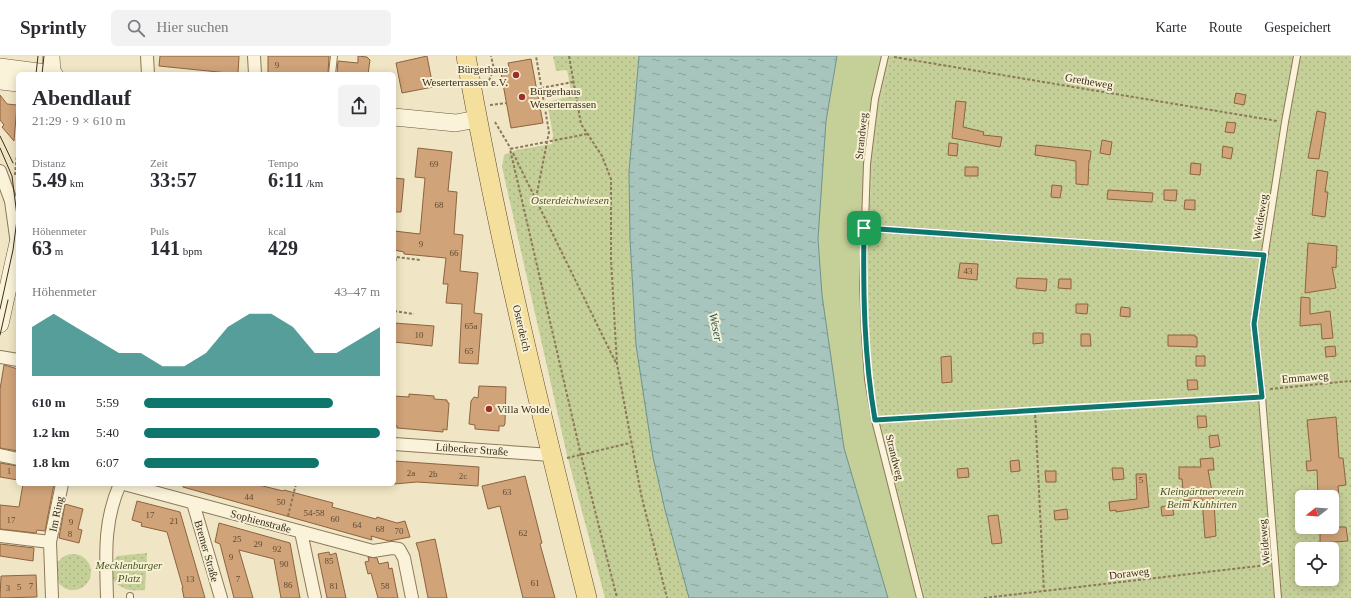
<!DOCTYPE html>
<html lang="de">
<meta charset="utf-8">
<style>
:root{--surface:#fff;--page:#f2f2f3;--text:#2b2b33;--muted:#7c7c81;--line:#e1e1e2;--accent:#0f766e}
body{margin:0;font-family:Georgia,serif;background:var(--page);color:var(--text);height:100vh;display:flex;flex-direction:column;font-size:15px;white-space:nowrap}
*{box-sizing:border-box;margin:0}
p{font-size:13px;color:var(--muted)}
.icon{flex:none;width:22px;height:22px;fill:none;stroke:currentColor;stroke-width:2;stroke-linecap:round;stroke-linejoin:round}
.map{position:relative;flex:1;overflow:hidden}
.side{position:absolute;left:16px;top:16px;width:380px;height:414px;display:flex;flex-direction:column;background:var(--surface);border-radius:6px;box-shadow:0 2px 10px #0003}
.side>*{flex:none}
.needle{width:26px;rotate:253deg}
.buttons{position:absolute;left:1295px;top:434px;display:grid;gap:8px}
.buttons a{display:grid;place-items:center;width:44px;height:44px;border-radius:6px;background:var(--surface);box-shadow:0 2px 10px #0003;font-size:20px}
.pin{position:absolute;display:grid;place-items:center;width:34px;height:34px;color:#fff;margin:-17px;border-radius:8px;box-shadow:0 2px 6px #0006}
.round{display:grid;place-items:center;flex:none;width:42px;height:42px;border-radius:6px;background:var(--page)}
.summary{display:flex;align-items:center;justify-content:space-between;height:68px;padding:0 16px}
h1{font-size:22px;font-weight:700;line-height:30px}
.metrics{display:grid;grid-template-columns:repeat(3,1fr);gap:6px;height:68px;padding:4px 16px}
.metrics div{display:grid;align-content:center}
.metrics b{font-size:20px;font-weight:700}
.metrics small{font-size:11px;font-weight:400}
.metrics p{font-size:11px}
.chart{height:112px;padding:8px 16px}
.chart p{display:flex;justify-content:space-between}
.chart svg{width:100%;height:72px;margin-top:4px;fill:var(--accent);opacity:.7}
ul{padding:0 16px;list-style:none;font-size:13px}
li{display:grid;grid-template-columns:64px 48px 1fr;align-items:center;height:30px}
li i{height:10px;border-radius:5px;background:var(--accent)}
header{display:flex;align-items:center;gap:24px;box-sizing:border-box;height:56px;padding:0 20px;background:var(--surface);border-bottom:1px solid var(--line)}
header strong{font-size:19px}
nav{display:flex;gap:22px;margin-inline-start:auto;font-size:14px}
.search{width:280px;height:36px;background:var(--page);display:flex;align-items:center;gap:10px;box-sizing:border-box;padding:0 14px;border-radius:6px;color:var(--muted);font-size:15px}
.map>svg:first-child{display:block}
.grass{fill:#c5cf98}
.park{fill:url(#park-dots);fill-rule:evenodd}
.water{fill:url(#water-ripples);stroke:#6d938c}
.building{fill:#d0a379;stroke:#8d633e}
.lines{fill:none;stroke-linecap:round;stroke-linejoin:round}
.lane-casing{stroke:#8d785a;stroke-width:8}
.street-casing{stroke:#8d785a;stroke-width:14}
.secondary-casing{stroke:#6e593d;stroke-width:18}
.primary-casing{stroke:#5a462e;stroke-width:20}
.path{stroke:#8d785a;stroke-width:2;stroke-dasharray:3 2;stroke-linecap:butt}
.lane{stroke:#faf3d9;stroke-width:6}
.street{stroke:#faf3d9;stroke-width:12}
.secondary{stroke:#faf3d9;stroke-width:17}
.primary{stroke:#f5df9c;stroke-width:19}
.tram{stroke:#3c2f1e;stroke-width:1}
.route-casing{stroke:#fff;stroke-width:8}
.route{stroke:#0f766e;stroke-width:5}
.poi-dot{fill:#9f2e27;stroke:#f7f0d5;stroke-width:1.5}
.labels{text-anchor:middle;stroke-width:4;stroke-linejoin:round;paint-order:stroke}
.number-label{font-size:9px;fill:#614c35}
.poi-label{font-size:11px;fill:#3c2f1e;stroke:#f7f0d5;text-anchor:start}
.street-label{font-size:11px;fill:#3c2f1e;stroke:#f7f0d5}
.park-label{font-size:11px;font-style:italic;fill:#485924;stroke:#f7f0d5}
.water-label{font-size:12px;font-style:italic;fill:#2d5c5c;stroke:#f7f0d5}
</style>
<header>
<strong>Sprintly</strong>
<div class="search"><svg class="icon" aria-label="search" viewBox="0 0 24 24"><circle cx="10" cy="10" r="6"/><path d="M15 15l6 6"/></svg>Hier suchen</div>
<nav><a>Karte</a><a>Route</a><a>Gespeichert</a></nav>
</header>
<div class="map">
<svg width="1351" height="542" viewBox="0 0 1351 542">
<defs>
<pattern id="park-dots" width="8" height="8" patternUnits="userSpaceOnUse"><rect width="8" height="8" fill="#c5cf98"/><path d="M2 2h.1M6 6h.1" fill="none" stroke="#aab283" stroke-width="1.8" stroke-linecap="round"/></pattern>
<pattern id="water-ripples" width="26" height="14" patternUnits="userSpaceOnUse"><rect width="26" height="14" fill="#a7c4bd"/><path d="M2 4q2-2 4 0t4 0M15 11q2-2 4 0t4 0" fill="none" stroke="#89a099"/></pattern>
</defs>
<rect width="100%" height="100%" fill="#f0e6c5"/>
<path class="grass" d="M837 0H890C870 95 862 207 870 304 873 341 883 377 892 413 903 456 914 499 925 542H888L844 392 822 239 818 183 826 65Z"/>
<path class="park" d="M553 0H639L629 116 630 183 636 289 653 401 665 454 689 542H605L567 399 502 111 504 99 516 94 552 88 553 79 547 46 572 40 567 14 556 15Z
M890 0H1351V542H925C914 499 903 456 892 413 883 377 873 341 870 304 862 206 870 96 890 0ZM1302 441H1332V471H1302ZM1302 493H1332V523H1302Z
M147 497 145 534C139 534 131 535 126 533 109 526 106 513 117 500Z
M55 516a18 18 0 1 1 36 0a18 18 0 1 1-36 0Z"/>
<path class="water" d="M639 0H837L826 65 818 183 822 239 844 392 888 542H689L665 454 653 401 636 289 630 183 629 116Z"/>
<path class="building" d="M160 0H239L238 18 159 10Z
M268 0H329L328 18H268Z
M358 0 367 1 370 4 368 18H337L338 5 358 7Z
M427 0 433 31 402 37 396 7Z
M531 3 543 67 511 72 501 17 510 16 508 7Z
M1236 37 1246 39 1244 49 1234 47Z
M0 39 7 48 17 49 14 85 2 71 4 69 0 64Z
M956 45 966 46 963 71 984 76 983 79 1002 81 1000 91 952 82Z
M1317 55 1326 57 1319 103 1308 102Z
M1227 66 1236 67 1234 77 1225 76Z
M1102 84 1112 86 1110 99 1100 97Z
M949 87 958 88 957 100 948 99Z
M1036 89 1091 95 1090 104H1089L1088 129 1076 128V105L1035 99Z
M1223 90 1233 92 1231 103 1222 101Z
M418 92 452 96 448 135 457 136 454 178 463 179 460 215 478 217 474 257 482 258 478 308 459 307 462 248 446 247 448 228H443L446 202 404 198V196L394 194V175L420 178 425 122 415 121Z
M1191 107 1201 108 1200 119 1190 118Z
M965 111H978V120H965Z
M1317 114 1328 116 1325 136H1328L1325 161 1312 159Z
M394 122 404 123 401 156H394Z
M1052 129 1062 130 1060 142 1051 141Z
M1108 134 1153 137 1152 146 1107 143Z
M1164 134H1177L1176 145 1164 144Z
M1185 144H1195V154L1184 153Z
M1308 187 1337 190 1336 212 1332 211 1336 232 1305 237Z
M960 207 978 208 977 224 958 222Z
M1017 222 1047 223 1046 235 1016 232Z
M1059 223H1071V233L1058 232Z
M1301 241 1310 242V258L1330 255 1333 282 1322 283 1321 268 1300 270Z
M1076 248H1088L1087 258 1076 257Z
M1121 251 1130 252V261L1120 260Z
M394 267 434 270 432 290 394 286Z
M1033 277H1043V287L1033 288Z
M1081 278H1090L1091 290H1081Z
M1168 279H1195V281H1197V291L1168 290Z
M1335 290 1336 300 1326 301 1325 291Z
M951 300 952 326 942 327 941 301Z
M1196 300H1205V310H1196Z
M4 309 18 313V395L0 392V333Z
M1187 324H1197L1198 333 1188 334Z
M479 330 506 331 505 367 504 370H499V375L475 373V369L469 368 471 345 474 341 478 342Z
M409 338 434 340V343L447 344V346L449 347 447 374 443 373V376L409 373 397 372V370H394V340L409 341Z
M1197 360H1206L1207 371 1198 372Z
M1336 361 1339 402H1343L1346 429 1338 430 1339 441H1318L1317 414 1307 415 1306 405H1311L1307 364Z
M1218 379 1220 390 1210 392 1209 380Z
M1213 402 1214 414H1208L1214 446 1216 480 1205 482 1202 443 1184 445 1182 423H1179V411H1201L1200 403Z
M1019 404 1020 415 1011 416 1010 405Z
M394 405 479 411 478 430 417 426 394 428Z
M0 407 18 410V424L0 421Z
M968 412 969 421 958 422 957 413Z
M1112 412H1123L1124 423 1113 424Z
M1045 415H1056V426H1046Z
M1136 418H1146L1149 451 1116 456V454L1110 455 1109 446 1137 443Z
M525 420 542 487 540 488 555 542H523L500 450 488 453 482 430Z
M23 428H54L45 475 37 474 36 477 0 473V449L19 451Z
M183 428H255L283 435 284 434 333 447 332 451 376 463 377 461 397 467 405 465 410 481 389 485 371 480 372 484 183 431Z
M137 445 180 456 205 542H184L182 532H183L167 476 141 470 142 467 132 464Z
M65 448 83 453 78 473 82 474 79 487 59 482Z
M1172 449 1174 459 1162 460 1161 451Z
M1067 453 1068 463 1055 464 1054 455Z
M998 459 1002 487 992 488 988 460Z
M219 467 290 487 300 542H281L274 503 239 494 253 542H234L220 488 215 486Z
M1320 471H1346L1348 485 1320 487Z
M435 483 439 502 447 542H428L419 496 416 487Z
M0 488 34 492 33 505 0 500Z
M329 496 330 499 336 497 346 542H327L318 498Z
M368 501 377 502 379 508 388 506 389 513 392 512 398 542H378L371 517 368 518 365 506 369 505Z
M36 519 37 541 0 542 1 520Z"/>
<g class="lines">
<defs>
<path id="lane" d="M885 0 875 43 867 108 863 227 865 280 868 323 875 364 920 542
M332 18 334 0
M864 172 1264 199
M130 542V540
M1278 542 1262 341 1254 268 1285 66 1297 0"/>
<path id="street" d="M147 0 148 18
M254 0 255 18
M0 115 11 145 17 188
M0 301 18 304
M394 388 551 399
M0 399 18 403
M124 428 373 495 392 492 399 493 404 502 412 542
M193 447 221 542
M301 476 315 542
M0 480 50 486 62 428
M50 486 52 542
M107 542C106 501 103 466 120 428"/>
<path id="secondary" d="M51 0 52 18
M0 11 54 18
M0 25 18 27
M394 61 456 67 477 63
M0 268 18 187"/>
<path id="primary" d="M466 0C498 182 542 363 587 542"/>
</defs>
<use href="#lane" class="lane-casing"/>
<use href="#street" class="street-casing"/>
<use href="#secondary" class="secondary-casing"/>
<use href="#primary" class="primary-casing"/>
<path class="path" d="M569 0 581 68 602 100 611 123V203L617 308 641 438 667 542
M894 1 1277 65
M487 29 494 13 491 0
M541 32 573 26
M490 49 507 47
M495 66 511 93
M587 78 510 93 581 399 617 542
M513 97 616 307
M15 119 18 88
M536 142 549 76 536 0
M394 215 396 201 420 204
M394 255 414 258
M1270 333 1351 325
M1035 354 1044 535
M885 364 1253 342
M567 402 630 387
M288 460 296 428
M984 542 1267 509"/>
<use href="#lane" class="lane"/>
<use href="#street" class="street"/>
<use href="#secondary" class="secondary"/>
<use href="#primary" class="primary"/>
<path class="tram" d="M36 18 38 0
M42 18 44 0
M0 80 13 107
M0 92 12 120 17 160
M0 253 13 194 18 156
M0 279 8 244"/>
</g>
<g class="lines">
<defs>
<path id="route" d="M864 172 1264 199 1254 268 1262 341 875 364C864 300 863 237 864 172Z"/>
</defs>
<use href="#route" class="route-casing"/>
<use href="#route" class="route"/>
</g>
<g class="poi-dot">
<circle cx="516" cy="19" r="4"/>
<circle cx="522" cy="41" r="4"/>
<circle cx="489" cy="353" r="4"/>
</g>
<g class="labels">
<g class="number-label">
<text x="277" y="12">9</text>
<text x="434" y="111">69</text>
<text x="439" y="152">68</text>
<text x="421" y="191">9</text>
<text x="454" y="200">66</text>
<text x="968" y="218">43</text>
<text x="471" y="273">65a</text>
<text x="419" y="282">10</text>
<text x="469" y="298">65</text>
<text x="9" y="418">1</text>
<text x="411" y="420">2a</text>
<text x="433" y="421">2b</text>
<text x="463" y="423">2c</text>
<text x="1141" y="427">5</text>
<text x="507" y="439">63</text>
<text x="249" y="444">44</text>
<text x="281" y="449">50</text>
<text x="314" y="460">54-58</text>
<text x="150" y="462">17</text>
<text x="335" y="466">60</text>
<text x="11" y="467">17</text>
<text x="174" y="468">21</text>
<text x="71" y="469">9</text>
<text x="357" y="472">64</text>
<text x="380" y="476">68</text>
<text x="399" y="478">70</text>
<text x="523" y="480">62</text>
<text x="70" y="481">8</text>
<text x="237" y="486">25</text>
<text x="258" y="491">29</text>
<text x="277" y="496">92</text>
<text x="231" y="504">9</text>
<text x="329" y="508">85</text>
<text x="284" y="511">90</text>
<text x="190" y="526">13</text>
<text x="238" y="526">7</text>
<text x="535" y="530">61</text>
<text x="288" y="532">86</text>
<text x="31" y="533">7</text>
<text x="334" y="533">81</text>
<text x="385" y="533">58</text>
<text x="19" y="534">5</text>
<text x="8" y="535">3</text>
</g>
<g class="poi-label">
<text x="508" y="17" text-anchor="end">Bürgerhaus<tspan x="508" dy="13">Weserterrassen e.V.</tspan></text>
<text x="530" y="39">Bürgerhaus<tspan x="530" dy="13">Weserterrassen</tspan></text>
<text x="497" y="357">Villa Wolde</text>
</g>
<g class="street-label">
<text transform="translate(1089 25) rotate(10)" y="4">Gretheweg</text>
<text transform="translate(861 80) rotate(-84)" y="4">Strandweg</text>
<text transform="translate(1260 161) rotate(-81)" y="4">Weideweg</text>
<text transform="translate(522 272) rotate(77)" y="4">Osterdeich</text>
<text transform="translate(1305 321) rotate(-5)" y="4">Emmaweg</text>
<text transform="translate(472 393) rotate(4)" y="4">Lübecker Straße</text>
<text transform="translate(895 401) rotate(76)" y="4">Strandweg</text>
<text transform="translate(56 458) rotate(-78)" y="4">Im Ring</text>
<text transform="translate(261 465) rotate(15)" y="4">Sophienstraße</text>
<text transform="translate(1264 486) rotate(-95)" y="4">Weideweg</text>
<text transform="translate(207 495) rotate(74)" y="4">Bremer Straße</text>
<text transform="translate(1129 517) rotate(-7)" y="4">Doraweg</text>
</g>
<g class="park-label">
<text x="570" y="148">Osterdeichwiesen</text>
<text x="1202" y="439">Kleingärtnerverein<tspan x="1202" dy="13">Beim Kuhhirten</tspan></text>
<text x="129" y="513">Mecklenburger<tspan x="129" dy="13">Platz</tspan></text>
</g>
<g class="water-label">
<text transform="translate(716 271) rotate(78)" y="4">Weser</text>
</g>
</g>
</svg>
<div class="buttons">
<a><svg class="needle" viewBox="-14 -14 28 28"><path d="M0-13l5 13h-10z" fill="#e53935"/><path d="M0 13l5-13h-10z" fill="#7c7c81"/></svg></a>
<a><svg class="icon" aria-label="locate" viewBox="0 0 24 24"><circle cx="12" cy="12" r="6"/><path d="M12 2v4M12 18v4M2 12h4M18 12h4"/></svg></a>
</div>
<div class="pin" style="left:864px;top:172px;background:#1e9e55"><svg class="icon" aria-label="arrive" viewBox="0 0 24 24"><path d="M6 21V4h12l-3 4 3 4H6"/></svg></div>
<section class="side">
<div class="summary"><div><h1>Abendlauf</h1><p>21:29 · 9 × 610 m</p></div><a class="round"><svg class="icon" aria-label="share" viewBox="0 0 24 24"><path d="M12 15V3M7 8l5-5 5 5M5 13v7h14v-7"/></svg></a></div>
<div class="metrics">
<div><p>Distanz</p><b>5.49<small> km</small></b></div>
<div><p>Zeit</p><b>33:57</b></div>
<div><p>Tempo</p><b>6:11<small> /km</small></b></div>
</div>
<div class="metrics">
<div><p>Höhenmeter</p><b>63<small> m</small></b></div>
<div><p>Puls</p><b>141<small> bpm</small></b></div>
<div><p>kcal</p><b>429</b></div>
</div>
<div class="chart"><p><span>Höhenmeter</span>43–47 m</p>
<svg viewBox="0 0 160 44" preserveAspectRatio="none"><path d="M0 44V14L10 6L20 14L30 22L40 30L50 30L60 38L70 38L80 30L90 14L100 6L110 6L120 14L130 30L140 30L150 22L160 14V44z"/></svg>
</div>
<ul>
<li><b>610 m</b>5:59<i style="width:80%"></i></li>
<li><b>1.2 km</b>5:40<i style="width:100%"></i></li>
<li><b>1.8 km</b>6:07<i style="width:74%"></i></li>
</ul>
</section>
</div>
